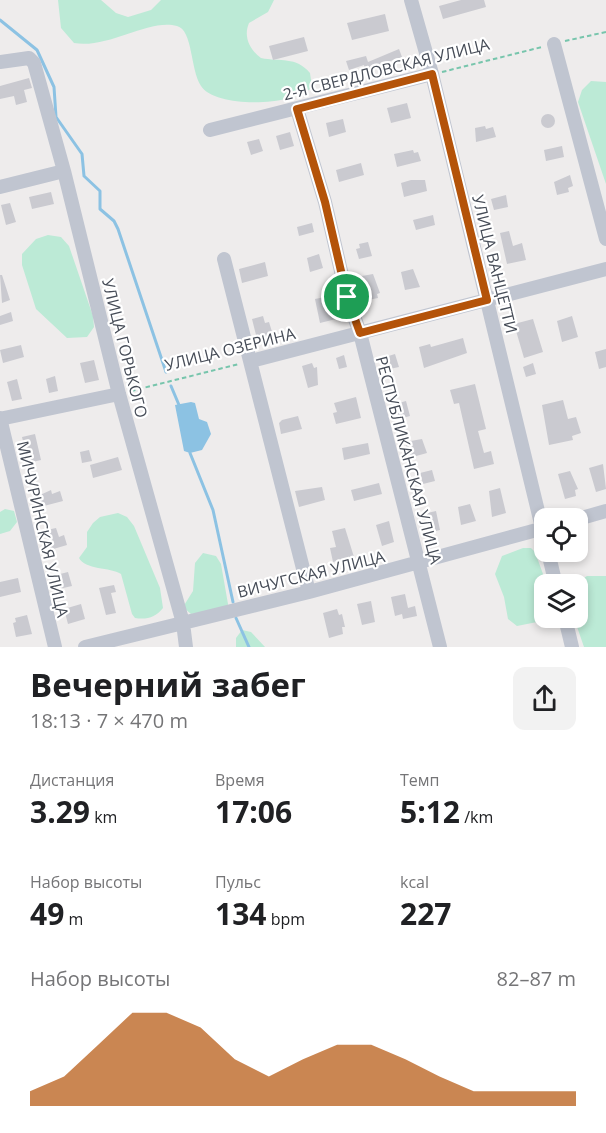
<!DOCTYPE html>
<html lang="ru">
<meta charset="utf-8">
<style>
:root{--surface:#fff;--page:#f2f2f2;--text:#202124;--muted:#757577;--accent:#b45309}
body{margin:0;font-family:"Open Sans",sans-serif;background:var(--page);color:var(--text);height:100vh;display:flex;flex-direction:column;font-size:22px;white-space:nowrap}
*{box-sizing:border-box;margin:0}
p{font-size:20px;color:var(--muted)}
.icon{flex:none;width:33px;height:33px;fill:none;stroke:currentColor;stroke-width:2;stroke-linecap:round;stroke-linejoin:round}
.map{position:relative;height:647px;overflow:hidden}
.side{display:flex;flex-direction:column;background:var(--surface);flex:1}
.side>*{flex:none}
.tools{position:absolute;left:534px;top:508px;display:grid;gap:12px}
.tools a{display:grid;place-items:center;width:54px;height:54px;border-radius:12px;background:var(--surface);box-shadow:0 3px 9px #0003;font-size:30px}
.pin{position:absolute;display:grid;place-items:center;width:51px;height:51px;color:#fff;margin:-26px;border:3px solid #fff;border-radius:50%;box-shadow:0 2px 6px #0007}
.round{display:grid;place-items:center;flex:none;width:63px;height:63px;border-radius:12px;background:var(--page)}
.headline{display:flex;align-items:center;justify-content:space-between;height:102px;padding:0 30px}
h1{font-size:33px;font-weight:700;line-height:45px}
.metrics{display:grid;grid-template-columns:repeat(3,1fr);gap:9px;height:102px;padding:6px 30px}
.metrics div{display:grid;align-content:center}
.metrics b{font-size:30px;font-weight:700}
.metrics small{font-size:16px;font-weight:400}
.metrics p{font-size:16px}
.chart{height:168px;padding:12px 30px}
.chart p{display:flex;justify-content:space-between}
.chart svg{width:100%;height:108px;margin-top:6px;fill:var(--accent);opacity:.7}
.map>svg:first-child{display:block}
.green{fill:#bcead6}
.water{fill:#8cc2e3}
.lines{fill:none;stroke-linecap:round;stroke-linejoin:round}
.stream{stroke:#8cc2e3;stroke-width:3}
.building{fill:#cacad0}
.path{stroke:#77c5ac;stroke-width:2;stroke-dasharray:4.5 3;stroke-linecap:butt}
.minor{stroke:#c0c5d0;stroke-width:14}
.route-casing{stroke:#fff;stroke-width:12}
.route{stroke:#b45309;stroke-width:8}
.labels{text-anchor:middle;stroke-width:4.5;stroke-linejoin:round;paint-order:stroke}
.street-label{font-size:16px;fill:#464c57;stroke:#fff}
</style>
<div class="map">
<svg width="606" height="647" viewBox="0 0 606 647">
<rect width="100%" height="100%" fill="#eeecec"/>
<path class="green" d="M58 0H101L116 13 128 17 151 10 161 0H274L268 12 249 23C243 37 250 50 261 58 280 62 296 56 310 73L312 87C295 106 216 109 201 86 190 69 193 30 177 26 149 18 109 49 74 43L61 28Z
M591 81 606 82V184L578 102 582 90Z
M48 235 61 237 69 246 93 316 94 327 87 337 67 338 36 309 22 265V254L36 239Z
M5 509 14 511 17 522 10 531 0 534V512Z
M118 513 127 517 134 526 160 588 163 608C156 617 147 620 135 618L132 614 121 574C110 567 85 570 79 558L87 547V532L93 523 100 517Z
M523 548H531L535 552 547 585H544V618H558L554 627 542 621 517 626 508 619 504 597 495 574 502 556Z
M203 553 216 556 221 564 228 604 227 609 191 614 183 607 193 591 195 563Z
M587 576H606V647H584L574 618H578V585H573Z
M242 630 251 632 265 647H236V638Z"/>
<path class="water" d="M191 402 195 403 199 419 207 422 211 434 202 450 190 453 184 451 175 405Z"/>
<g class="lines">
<path class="stream" d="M0 20 37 50 54 87 56 117 82 154 84 176 100 191V209L114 221 118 229 166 372
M171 386 179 405
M190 453 213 510 233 602
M236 618 249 647"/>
</g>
<path class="building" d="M461 0H484L486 7 443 19 439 6Z
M385 14 389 31 352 40 347 23Z
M304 37 308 51 273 60 269 46Z
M399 49 402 57 365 70 364 65 349 70 346 61 366 56 368 62Z
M29 78 32 88 24 90 27 102 16 105 14 96 0 99V86Z
M407 103 411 118 391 123 387 108Z
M541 121a7 7 0 1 1 14 0a7 7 0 1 1-14 0Z
M343 119 346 132 329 137 326 123Z
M485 126 486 129 493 127 496 137 476 142 475 128Z
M290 132 294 146 280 150 276 136Z
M259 139 263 151 251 155 247 142Z
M562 146 564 157 546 161 544 150Z
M413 150 414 153 418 152 421 161 397 167 394 154Z
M361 163 364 175 339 182 336 170Z
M570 175 573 186 568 188 569 192 557 195 554 182Z
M411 180H425L427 191 404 197 401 183Z
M51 192 54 204 32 209 29 197Z
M506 195 508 207 494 210 491 199Z
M10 203 16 222 6 225 1 205Z
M433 215 435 225 416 230 413 220Z
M312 223 314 232 299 236 297 227Z
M509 231 513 246 522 243 526 260 507 264 500 233Z
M368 242 372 256 359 259 356 249 360 248 359 244Z
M319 254 323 268 310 272 307 258Z
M265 262 268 276 242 283 239 269Z
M413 269 420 287 405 290 401 272Z
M373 274 380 293 377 294 378 298 368 300 362 276Z
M0 275H2L10 300 2 303Z
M325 297 327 306 332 304 336 319 320 323 315 299Z
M11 312 13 321 0 325V316Z
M263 316 265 323 269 322 273 335 257 339 252 319Z
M572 316 578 337 562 342 557 321Z
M533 319 543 352 524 358 514 324Z
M463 338 467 353 424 368 419 347 430 344 431 347Z
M21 345 24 357 3 363 0 350Z
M606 349V367L599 369 595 352Z
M395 354 399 367 385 370 382 358Z
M344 355 347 367 339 369 336 358Z
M94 360 99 380 85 383 80 363Z
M312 363 314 368 317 367 318 385 308 388 302 366Z
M533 363 536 374 526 377 523 367Z
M55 376 58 391 49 393 46 379Z
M17 379 22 399 12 401 7 382Z
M475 384 486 429 478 431 484 453 491 451 494 464 474 469 459 403 454 404 450 390Z
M356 397 361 418 336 424 333 413 337 412 334 403Z
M563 400 568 419 576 417 581 433 572 436 573 440 549 445 542 405Z
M406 401 410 416 399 419 395 404Z
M298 416 302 429 281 434 279 423 282 420Z
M35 434 41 460 28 463 22 437Z
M422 439 427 453 409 458 405 442Z
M368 443 370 454 344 460 342 448Z
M89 450 92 461 82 463 80 452Z
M118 457 122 470 93 478 90 465Z
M603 464 606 489 596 492 589 468Z
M432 470 435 481 423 484 420 473Z
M570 471 578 489 575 490 576 496 565 499 558 474Z
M379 483 382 494 354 501 351 490Z
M322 487 325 500 299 507 295 491Z
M500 488 506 513 492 517 489 491Z
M51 490 52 494 60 491 63 501 40 507 38 496Z
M470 504 476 521 461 525 458 507Z
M436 511 440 530 428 533 423 514Z
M389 521 394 542 382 546 376 525Z
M56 528 59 537 64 535 67 545 50 550 47 530Z
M345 528 354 557 333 562 330 548 336 547 332 531Z
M68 572 72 586 59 589 56 575Z
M18 578 21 592 0 597V582Z
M114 585 116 592 111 593 116 613 106 615 99 588Z
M405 594 408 608 415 606 417 616 403 619 402 614 395 616 391 597Z
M371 601 375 622 362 625 357 604Z
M81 604 85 619 68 624 64 609Z
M337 609 339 615 342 614 345 627H342L343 634 329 638 323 613Z
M27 615 32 634 16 637 13 623 16 622 15 618Z"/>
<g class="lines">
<path class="path" d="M565 41 606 32
M442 72 542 47
M131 391 239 364"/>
<path class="minor" d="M411 0 432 74 544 536
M554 44 606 239
M0 62 29 58 34 63 64 171 119 394 183 623 186 647
M297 109 325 202 347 297 360 333 440 647
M210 130 432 74
M0 187 64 171
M224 259 309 592
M251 361 606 269
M0 418 55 647
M0 419 119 394
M578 519 606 511
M548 552 556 585
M565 618 572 647
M85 647 309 592 544 528"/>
</g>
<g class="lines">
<defs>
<path id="route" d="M432 74 487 300 360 333 347 297 325 202 297 109Z"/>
</defs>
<use href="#route" class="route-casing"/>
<use href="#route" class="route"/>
</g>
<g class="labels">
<g class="street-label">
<text transform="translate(386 69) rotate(-14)" y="6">2-Я СВЕРДЛОВСКАЯ УЛИЦА</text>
<text transform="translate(495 264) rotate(76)" y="6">УЛИЦА ВАНЦЕТТИ</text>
<text transform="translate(125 348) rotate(76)" y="6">УЛИЦА ГОРЬКОГО</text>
<text transform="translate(230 349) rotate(-14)" y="6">УЛИЦА ОЗЕРИНА</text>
<text transform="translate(409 460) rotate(75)" y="6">РЕСПУБЛИКАНСКАЯ УЛИЦА</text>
<text transform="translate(43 529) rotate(77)" y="6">МИЧУРИНСКАЯ УЛИЦА</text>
<text transform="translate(311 574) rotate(-14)" y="6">ВИЧУГСКАЯ УЛИЦА</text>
</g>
</g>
</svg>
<div class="tools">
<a><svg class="icon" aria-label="locate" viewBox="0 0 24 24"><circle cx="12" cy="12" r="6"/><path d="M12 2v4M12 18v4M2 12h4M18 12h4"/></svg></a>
<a><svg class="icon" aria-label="layers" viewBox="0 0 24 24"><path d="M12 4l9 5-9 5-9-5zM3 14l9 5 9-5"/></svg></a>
</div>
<div class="pin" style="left:347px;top:297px;background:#1e9e55"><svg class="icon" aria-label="arrive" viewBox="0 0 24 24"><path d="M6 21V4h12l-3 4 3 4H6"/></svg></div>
</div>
<section class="side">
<div class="headline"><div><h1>Вечерний забег</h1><p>18:13 · 7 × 470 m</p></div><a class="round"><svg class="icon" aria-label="share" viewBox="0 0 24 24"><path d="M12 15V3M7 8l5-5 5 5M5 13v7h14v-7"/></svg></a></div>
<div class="metrics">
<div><p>Дистанция</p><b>3.29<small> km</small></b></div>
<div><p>Время</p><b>17:06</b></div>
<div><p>Темп</p><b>5:12<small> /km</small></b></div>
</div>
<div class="metrics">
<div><p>Набор высоты</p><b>49<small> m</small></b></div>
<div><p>Пульс</p><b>134<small> bpm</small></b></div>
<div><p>kcal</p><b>227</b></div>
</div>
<div class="chart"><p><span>Набор высоты</span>82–87 m</p>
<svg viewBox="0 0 160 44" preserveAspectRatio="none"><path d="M0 44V38L10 32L20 19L30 6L40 6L50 12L60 25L70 32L80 25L90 19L100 19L110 25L120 32L130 38L140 38L150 38L160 38V44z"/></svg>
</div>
</section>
